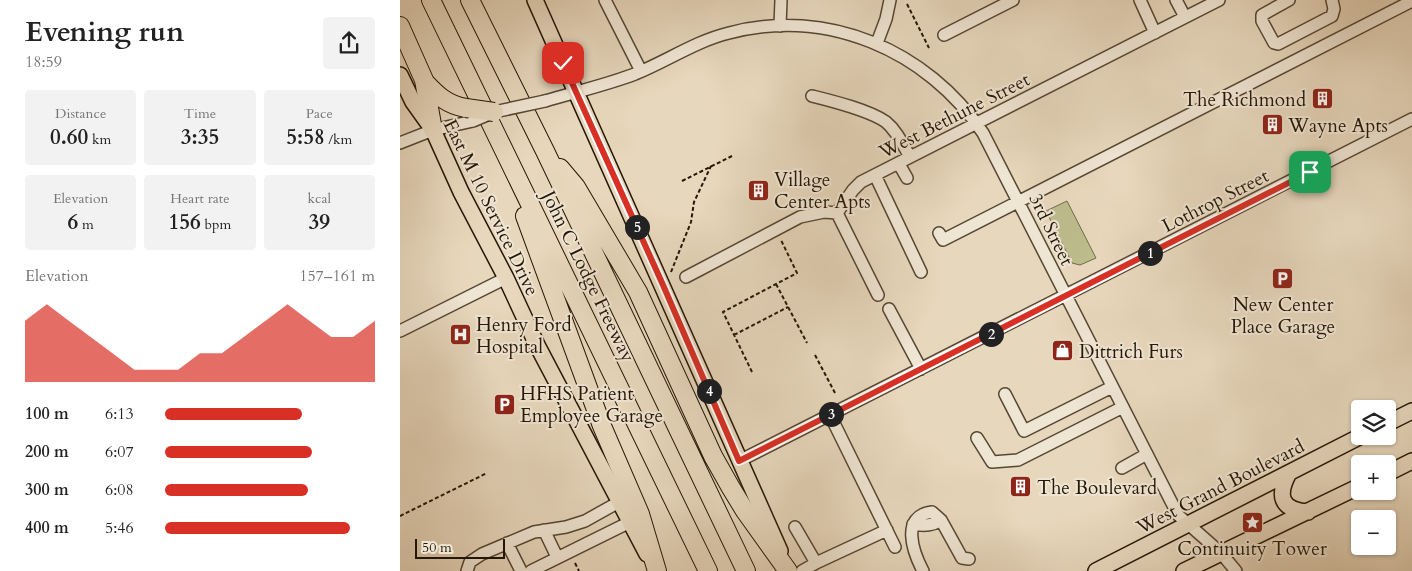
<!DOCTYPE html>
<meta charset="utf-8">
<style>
:root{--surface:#fff;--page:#f2f2f2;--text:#222;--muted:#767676;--accent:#d93025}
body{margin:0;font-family:Cardo,serif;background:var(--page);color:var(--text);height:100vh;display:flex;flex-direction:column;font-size:19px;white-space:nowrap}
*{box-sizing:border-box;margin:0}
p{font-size:16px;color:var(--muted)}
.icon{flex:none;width:28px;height:28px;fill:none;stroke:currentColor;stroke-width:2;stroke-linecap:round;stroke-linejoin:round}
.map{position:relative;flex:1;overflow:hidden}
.drawer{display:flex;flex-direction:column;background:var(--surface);width:400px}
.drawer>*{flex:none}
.fabs{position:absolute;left:951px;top:400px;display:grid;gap:10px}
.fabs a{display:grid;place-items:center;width:45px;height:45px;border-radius:5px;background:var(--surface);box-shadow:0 1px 4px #0004;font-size:25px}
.scale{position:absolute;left:15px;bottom:12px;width:90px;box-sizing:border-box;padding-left:5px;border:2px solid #251705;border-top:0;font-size:14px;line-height:18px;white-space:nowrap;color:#251705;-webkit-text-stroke:4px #efe5d3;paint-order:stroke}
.pin{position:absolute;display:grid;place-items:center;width:42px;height:42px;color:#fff;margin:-21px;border-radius:10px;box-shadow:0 2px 8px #0006}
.km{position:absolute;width:25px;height:25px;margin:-12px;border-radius:50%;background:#222;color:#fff;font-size:14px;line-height:25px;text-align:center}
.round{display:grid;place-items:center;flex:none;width:52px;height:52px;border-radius:5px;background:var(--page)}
.overview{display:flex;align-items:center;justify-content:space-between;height:85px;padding:0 25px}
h1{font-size:28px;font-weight:800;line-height:38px}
.stats{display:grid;grid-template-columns:repeat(3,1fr);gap:8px;height:85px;padding:5px 25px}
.stats div{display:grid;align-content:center;border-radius:5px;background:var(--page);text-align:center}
.stats b{font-size:21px;font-weight:800}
.stats small{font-size:14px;font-weight:400}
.stats p{font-size:14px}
.chart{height:140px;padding:10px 25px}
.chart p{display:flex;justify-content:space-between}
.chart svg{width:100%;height:90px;margin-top:5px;fill:var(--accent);opacity:.7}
ul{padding:0 25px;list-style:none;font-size:16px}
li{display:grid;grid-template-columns:80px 60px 1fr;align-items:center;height:38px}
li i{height:12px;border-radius:6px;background:var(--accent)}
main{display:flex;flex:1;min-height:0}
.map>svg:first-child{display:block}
.green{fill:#bdbc8c;stroke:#716a48}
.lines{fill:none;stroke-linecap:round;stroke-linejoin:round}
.minor-casing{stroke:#564733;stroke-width:14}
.major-casing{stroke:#251705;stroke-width:18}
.highway-casing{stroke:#251705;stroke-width:20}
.path{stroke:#251705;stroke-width:2;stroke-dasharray:4 2.5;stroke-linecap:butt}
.minor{stroke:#efe5d3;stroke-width:11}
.major{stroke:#e7d7bc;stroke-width:15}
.highway{stroke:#e7d7bc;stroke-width:18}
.minor-bridge-casing{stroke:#564733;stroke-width:14;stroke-linecap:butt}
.highway-bridge-casing{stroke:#251705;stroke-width:20;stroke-linecap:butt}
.minor-bridge{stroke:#efe5d3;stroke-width:11}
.highway-bridge{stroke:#e7d7bc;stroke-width:18}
.route-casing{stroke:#fff;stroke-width:10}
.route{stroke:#d93025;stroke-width:6}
.labels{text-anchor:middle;stroke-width:4;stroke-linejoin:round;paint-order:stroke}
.poi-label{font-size:19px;fill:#251705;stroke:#efe5d3;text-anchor:start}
.street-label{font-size:19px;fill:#251705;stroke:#efe5d3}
</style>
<main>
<section class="drawer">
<div class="overview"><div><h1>Evening run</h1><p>18:59</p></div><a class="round"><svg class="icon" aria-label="share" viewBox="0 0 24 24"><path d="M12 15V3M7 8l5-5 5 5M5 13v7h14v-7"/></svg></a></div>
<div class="stats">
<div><p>Distance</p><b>0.60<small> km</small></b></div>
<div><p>Time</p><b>3:35</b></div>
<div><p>Pace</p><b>5:58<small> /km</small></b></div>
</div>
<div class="stats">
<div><p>Elevation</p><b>6<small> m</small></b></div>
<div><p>Heart rate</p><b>156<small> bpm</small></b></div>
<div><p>kcal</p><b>39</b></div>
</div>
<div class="chart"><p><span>Elevation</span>157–161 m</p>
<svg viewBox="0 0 160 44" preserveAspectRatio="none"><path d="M0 44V14L10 6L20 14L30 22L40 30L50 38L60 38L70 38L80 30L90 30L100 22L110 14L120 6L130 14L140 22L150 22L160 14V44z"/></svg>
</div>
<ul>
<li><b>100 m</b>6:13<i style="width:65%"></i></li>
<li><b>200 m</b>6:07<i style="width:70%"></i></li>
<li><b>300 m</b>6:08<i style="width:68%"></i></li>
<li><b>400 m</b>5:46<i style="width:88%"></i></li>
</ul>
</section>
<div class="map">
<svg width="1012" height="571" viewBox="0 0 1012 571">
<rect width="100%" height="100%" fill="#e7d7bc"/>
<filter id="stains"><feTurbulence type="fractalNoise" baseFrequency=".004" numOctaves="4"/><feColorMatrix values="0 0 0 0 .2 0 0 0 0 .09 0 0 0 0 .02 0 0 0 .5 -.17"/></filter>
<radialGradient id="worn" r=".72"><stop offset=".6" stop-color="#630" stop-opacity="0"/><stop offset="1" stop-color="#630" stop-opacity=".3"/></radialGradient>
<path class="green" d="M667 201 696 258 680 265 672 263 646 211Z"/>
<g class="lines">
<defs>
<path id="minor" d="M205 0 241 71
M740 0 755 33
M776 0 785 17
M889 0 862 15V21L874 43 878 44 932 16 934 9 932 0
M380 26 381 0
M544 35 613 0
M477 43 486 19 490 0
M412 96C432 101 469 110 486 122 497 131 503 145 510 157
M145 101C175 92 206 85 235 74 267 61 296 41 329 33 427 7 527 50 583 133L778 515 821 553 836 571
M0 143 33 130 73 121
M499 164 507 178
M475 175 521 272
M437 213 453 190 461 182 819 0
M437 213 478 295
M539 233 543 240 1012 1
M286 277 400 217 424 212 437 213
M489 309 521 369
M0 331 106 278
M605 394 624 431 712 387
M430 415 495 547
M577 438 592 462 618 460 723 407
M339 461 1012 119
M722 468 747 454
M513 524C523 526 533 526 541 520
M395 527 416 563 487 530
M144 530 157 557
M107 543 121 571
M67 571 70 562 82 554 134 532 166 527 185 521 219 502
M131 571 230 522
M402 571 416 563
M523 571C513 552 500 516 532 512L541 520 562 558 569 559"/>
<path id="major" d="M135 0 380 551
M0 75 13 102 33 130 61 192 106 278 137 345 247 554
M988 423 1012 411
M889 473C877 495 880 510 908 512
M988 473 1012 461
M696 571 961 436
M784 571 960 486"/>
<path id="highway" d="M31 0 308 571
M70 0 145 151 346 571
M0 26 24 80 33 130
M24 81C37 95 47 105 66 108
M160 168 176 187 238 292 313 456 331 488 345 511 388 571
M125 216 202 426 240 514 257 571"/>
</defs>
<use href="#minor" class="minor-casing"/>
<use href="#major" class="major-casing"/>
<use href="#highway" class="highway-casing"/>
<path class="path" d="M507 4 529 48
M282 181 332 156
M271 272 291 222 294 202 311 166
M376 284 407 343
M334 335 388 307
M415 355 435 393
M352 372 323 312 397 273 381 240
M0 516 87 473
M175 563 179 571"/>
<use href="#minor" class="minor"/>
<use href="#major" class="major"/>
<use href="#highway" class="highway"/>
<defs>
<path id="minor-bridge" d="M73 121 94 112 145 101"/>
<path id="highway-bridge" d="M66 108 94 112"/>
</defs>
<use href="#minor-bridge" class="minor-bridge-casing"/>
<use href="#highway-bridge" class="highway-bridge-casing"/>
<use href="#minor-bridge" class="minor-bridge"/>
<use href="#highway-bridge" class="highway-bridge"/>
</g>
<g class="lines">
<defs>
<path id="route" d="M163 63 263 285 339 461 910 172"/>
</defs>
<use href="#route" class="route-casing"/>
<use href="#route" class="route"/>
</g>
<defs>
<symbol id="building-square" viewBox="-11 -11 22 22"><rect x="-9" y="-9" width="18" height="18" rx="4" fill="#8f2418" stroke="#efe5d3"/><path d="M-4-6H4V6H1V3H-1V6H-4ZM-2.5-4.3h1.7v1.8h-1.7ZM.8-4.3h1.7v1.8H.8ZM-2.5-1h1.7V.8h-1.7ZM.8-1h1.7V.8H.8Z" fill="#fff"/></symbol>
<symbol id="parking-square" viewBox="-11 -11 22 22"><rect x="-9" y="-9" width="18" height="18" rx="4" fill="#8f2418" stroke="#efe5d3"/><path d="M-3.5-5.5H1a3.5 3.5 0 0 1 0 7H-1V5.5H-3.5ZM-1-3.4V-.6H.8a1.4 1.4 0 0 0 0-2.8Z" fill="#fff"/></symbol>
<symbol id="hospital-square" viewBox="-11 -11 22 22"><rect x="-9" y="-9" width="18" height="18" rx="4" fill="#8f2418" stroke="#efe5d3"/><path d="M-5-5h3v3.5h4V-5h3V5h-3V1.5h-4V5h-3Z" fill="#fff"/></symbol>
<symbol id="shop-square" viewBox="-11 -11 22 22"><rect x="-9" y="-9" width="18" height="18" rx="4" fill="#8f2418" stroke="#efe5d3"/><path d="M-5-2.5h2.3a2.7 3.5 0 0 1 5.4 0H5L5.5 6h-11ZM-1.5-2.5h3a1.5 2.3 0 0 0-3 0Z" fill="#fff"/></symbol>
<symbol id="sight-square" viewBox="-11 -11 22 22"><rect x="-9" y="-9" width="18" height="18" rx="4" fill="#8f2418" stroke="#efe5d3"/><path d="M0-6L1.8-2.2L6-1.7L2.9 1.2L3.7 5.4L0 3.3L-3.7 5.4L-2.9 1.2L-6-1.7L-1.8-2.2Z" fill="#fff"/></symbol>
</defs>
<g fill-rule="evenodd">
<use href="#building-square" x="910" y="86" width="25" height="25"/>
<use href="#building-square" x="860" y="112" width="25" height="25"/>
<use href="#building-square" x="346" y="178" width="25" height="25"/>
<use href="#parking-square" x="870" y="266" width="25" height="25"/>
<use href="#hospital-square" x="48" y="322" width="25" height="25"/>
<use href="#shop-square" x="650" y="338" width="25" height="25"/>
<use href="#parking-square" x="92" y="392" width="25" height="25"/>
<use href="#building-square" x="608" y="474" width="25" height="25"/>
<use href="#sight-square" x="840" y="510" width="25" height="25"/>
</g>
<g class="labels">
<g class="poi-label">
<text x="906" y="106" text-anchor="end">The Richmond</text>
<text x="888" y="132">Wayne Apts</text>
<text x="374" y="186">Village<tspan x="374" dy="22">Center Apts</tspan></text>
<text x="883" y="311" text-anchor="middle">New Center<tspan x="883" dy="22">Place Garage</tspan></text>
<text x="76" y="331">Henry Ford<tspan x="76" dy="22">Hospital</tspan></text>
<text x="679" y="358">Dittrich Furs</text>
<text x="120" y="400">HFHS Patient<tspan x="120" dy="22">Employee Garage</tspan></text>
<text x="637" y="494">The Boulevard</text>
<text x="852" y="555" text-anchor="middle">Continuity Tower</text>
</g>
<g class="street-label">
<text transform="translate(554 115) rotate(-27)" y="7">West Bethune Street</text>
<text transform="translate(815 200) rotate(-27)" y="7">Lothrop Street</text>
<text transform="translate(92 207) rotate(64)" y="7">East M 10 Service Drive</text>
<text transform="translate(652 229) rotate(64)" y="7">3rd Street</text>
<text transform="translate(189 276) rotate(64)" y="7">John C Lodge Freeway</text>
<text transform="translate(820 486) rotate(-27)" y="7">West Grand Boulevard</text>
</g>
</g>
<rect width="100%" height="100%" filter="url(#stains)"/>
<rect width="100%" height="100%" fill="url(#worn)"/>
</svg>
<div class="fabs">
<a><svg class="icon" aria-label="layers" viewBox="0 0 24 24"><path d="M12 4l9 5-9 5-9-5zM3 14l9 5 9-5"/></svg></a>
<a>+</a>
<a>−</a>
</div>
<div class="scale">50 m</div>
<div class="pin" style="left:910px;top:172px;background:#1e9e55"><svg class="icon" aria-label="arrive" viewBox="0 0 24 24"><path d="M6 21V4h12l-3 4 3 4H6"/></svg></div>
<div class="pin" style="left:163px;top:63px;background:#d93025"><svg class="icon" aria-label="check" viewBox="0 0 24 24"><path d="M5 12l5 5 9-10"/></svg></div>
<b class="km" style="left:750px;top:253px">1</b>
<b class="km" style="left:591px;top:334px">2</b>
<b class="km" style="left:431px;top:414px">3</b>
<b class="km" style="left:309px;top:391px">4</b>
<b class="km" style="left:237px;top:227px">5</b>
</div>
</main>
